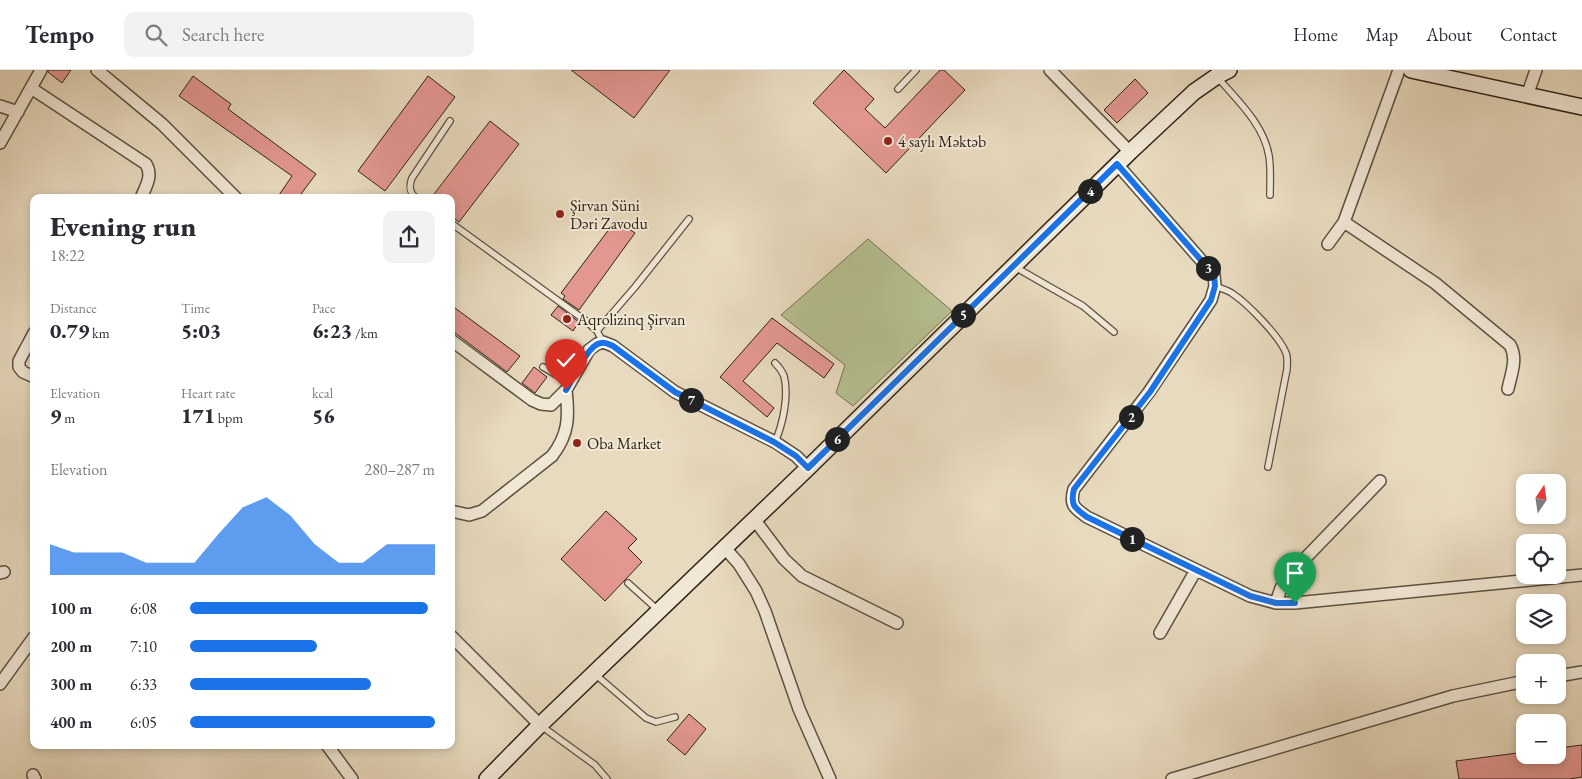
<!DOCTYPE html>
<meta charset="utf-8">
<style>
:root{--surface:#fff;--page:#f2f2f3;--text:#2b2b33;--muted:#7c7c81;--line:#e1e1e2;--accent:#1a73e8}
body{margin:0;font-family:"EB Garamond",serif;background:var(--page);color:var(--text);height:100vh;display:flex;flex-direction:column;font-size:19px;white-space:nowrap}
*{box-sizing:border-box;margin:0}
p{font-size:16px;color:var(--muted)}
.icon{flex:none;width:28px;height:28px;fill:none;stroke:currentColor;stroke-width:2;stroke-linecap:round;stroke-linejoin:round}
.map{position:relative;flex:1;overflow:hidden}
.sheet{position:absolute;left:30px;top:124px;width:425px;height:555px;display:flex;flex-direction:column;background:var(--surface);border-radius:10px;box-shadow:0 2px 8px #0003}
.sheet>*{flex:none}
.needle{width:32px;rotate:13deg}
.fabs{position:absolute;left:1516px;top:404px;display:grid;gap:10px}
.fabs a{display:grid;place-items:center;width:50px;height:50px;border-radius:10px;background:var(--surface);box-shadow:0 2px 8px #0003;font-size:25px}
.pin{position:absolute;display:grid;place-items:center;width:42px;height:42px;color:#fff;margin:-51px -21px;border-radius:50% 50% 50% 0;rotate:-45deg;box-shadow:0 0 5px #0007}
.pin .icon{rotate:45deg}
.km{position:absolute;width:25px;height:25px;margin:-12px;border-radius:50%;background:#222;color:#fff;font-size:14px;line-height:25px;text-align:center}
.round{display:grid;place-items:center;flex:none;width:52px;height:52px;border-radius:10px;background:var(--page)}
.summary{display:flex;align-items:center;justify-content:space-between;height:85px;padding:0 20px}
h1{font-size:28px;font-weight:800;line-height:38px}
.figures{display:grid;grid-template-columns:repeat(3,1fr);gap:8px;height:85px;padding:5px 20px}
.figures div{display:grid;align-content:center}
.figures b{font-size:21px;font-weight:800}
.figures small{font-size:14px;font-weight:400}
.figures p{font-size:14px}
.chart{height:140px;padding:10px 20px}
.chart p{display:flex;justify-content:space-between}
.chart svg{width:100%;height:90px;margin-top:5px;fill:var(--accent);opacity:.7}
ul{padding:0 20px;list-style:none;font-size:16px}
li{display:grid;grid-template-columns:80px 60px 1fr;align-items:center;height:38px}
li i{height:12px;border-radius:6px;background:var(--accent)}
header{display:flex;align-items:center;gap:30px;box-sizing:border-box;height:70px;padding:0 25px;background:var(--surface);border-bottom:1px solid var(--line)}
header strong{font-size:24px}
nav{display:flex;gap:28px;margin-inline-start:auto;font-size:18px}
.search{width:350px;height:45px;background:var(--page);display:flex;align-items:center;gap:12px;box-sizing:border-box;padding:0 18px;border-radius:10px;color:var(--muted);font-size:19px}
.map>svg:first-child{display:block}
.green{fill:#b6c091;stroke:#727254}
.building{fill:#e39791;stroke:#2e2318}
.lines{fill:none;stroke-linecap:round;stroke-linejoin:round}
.service-casing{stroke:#5c5142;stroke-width:8}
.minor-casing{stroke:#5c5142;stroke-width:14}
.secondary-casing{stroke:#2e2318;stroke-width:18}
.service{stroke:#f0e7d5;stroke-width:5.5}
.minor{stroke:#f0e7d5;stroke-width:11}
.secondary{stroke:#f0e7d5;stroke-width:15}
.route-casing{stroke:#fff;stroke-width:10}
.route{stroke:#1a73e8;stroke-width:6}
.poi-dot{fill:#8f2418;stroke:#f0e7d5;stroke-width:2}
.labels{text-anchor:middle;stroke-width:4;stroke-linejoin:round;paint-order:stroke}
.poi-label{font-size:16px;fill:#2e2318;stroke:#f0e7d5;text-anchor:start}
</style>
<header>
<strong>Tempo</strong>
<div class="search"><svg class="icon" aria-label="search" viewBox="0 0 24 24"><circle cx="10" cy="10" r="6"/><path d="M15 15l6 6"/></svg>Search here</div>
<nav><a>Home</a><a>Map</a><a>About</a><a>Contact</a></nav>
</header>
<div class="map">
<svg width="1582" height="709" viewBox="0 0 1582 709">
<rect width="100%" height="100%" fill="#e8dabe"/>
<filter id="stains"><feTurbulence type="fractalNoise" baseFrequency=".004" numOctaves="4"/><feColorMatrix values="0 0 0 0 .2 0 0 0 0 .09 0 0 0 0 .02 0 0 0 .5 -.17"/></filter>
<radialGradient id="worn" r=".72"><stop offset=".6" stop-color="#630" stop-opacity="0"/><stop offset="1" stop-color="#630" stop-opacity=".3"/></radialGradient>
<path class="green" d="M868 169 952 241 853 336 836 323 845 295 781 245Z"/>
<path class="building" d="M48 0H71L62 13 48 2Z
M571 0H670L634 48Z
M844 0 874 29 865 39 885 58 940 0H944L965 20 886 103 813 33Z
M193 6 231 34 228 39 316 104 298 128H277L292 106 179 26Z
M428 6 455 27 385 121 358 101Z
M1135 9 1148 23 1117 53 1104 40Z
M490 51 519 74 459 152 451 146V128H431Z
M616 150 635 163 579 240 563 229 565 226 561 223Z
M558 236 579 252 573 261 551 245Z
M455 238 520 286 507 302 451 260V242Z
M772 248 834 294 824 308 777 273 743 311 774 338 767 347 720 307Z
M534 297 547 307 535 323 522 313Z
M606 441 637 469 628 478 642 492 605 531 561 489Z
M689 644 706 659 685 685 667 670Z
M1582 675V707L1569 709H1459L1456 691 1525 682V685H1558V678Z"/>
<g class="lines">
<defs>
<path id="service" d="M1218 8C1238 31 1264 55 1269 86 1271 98 1270 112 1270 125
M898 19 916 0
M416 128C409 122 409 116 412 108L450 51
M451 153 586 251 597 261 603 272
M1015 197 1083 236 1114 262
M1215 216C1222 219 1228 220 1233 224 1248 234 1280 267 1286 283 1288 288 1287 294 1287 299L1268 397
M597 261 635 217 689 149
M543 297 570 313
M775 372C783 354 789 325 784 306 782 301 778 296 775 293
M628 513 659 541
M596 605 646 648 656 652 675 647
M540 655 595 695 607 709"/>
<path id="minor" d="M97 0 162 54 236 128
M1050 0 1130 82
M1399 0 1344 152 1435 213 1510 275C1518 289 1511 304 1508 319
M31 18 146 94C153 106 146 116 141 128
M1527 26 1536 0
M0 36 18 42
M0 73 41 0
M1117 94 1214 205 1215 216 1211 230 1149 322 1074 419C1069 436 1075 438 1087 447L1250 526 1276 533H1295L1582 505
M1328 174 1344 152
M34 263 19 291V297L23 302 34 307
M451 270 532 330 541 334 551 335 566 320 589 280 597 274 603 272 613 276 675 322 775 372 796 386 808 398
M451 441 469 445 482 441 552 386C569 364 569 347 566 320
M754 449 784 489 802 506 897 553
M724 477 739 494 756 521 765 541 799 639 830 709
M0 503 4 502
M1276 533 1281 518 1290 504 1380 411
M1160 563 1196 500
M451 566 540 655
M1558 606 1582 602
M0 614 34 567
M327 675 352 709
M33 705 35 709
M1172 709 1453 626 1525 611"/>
<path id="secondary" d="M1411 0 1582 37
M487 709 540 655 808 398 1130 82 1194 22 1217 6 1229 0"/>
</defs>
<use href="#service" class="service-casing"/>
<use href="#minor" class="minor-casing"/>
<use href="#secondary" class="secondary-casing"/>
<use href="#service" class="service"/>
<use href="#minor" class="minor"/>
<use href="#secondary" class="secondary"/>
</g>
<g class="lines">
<defs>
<path id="route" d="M566 320C573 309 588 274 601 273 605 272 609 274 613 276L675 322 774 372 796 386 808 398 1117 94 1214 205 1215 216 1211 230 1150 322 1074 419C1070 436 1075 438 1087 447L1250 526 1276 533H1295"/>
</defs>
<use href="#route" class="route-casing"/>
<use href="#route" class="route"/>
</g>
<g class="poi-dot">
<circle cx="888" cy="71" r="5"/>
<circle cx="560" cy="144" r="5"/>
<circle cx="567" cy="249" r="5"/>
<circle cx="577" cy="373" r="5"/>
</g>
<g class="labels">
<g class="poi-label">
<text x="898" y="77">4 saylı Məktəb</text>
<text x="570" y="141">Şirvan Süni<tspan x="570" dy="18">Dəri Zavodu</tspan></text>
<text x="577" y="255">Aqrolizinq Şirvan</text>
<text x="587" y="379">Oba Market</text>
</g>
</g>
<rect width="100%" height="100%" filter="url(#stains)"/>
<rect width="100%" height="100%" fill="url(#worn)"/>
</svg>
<div class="fabs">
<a><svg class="needle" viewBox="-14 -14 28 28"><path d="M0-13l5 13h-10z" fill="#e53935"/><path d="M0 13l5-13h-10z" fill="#7c7c81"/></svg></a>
<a><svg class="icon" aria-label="locate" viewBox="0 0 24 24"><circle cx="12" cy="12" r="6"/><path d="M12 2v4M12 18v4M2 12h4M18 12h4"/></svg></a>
<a><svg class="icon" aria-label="layers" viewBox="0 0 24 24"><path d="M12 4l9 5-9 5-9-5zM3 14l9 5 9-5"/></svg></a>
<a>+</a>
<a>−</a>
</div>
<div class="pin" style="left:1295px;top:533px;background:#1e9e55"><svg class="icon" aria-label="arrive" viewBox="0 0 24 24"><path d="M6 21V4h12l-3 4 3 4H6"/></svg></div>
<div class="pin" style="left:566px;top:320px;background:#d93025"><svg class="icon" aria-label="check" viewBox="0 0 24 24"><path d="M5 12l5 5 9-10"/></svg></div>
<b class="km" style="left:1132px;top:469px">1</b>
<b class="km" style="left:1131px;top:347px">2</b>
<b class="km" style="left:1208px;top:198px">3</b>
<b class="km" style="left:1090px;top:121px">4</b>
<b class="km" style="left:963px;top:245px">5</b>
<b class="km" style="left:837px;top:369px">6</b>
<b class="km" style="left:691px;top:330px">7</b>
<section class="sheet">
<div class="summary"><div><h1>Evening run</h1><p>18:22</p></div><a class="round"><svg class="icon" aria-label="share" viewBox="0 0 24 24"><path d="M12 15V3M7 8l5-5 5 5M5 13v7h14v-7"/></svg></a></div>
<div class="figures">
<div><p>Distance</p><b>0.79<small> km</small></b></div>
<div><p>Time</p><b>5:03</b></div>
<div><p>Pace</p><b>6:23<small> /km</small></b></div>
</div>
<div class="figures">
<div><p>Elevation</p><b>9<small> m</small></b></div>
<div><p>Heart rate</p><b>171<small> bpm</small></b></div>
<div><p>kcal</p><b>56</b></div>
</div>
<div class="chart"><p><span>Elevation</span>280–287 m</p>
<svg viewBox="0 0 160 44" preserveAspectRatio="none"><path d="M0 44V29L10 33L20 33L30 33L40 38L50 38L60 38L70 24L80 11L90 6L100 15L110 29L120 38L130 38L140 29L150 29L160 29V44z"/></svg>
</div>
<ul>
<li><b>100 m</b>6:08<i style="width:97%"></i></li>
<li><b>200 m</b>7:10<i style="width:52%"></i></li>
<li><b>300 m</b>6:33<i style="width:74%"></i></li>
<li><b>400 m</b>6:05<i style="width:100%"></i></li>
</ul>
</section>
</div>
